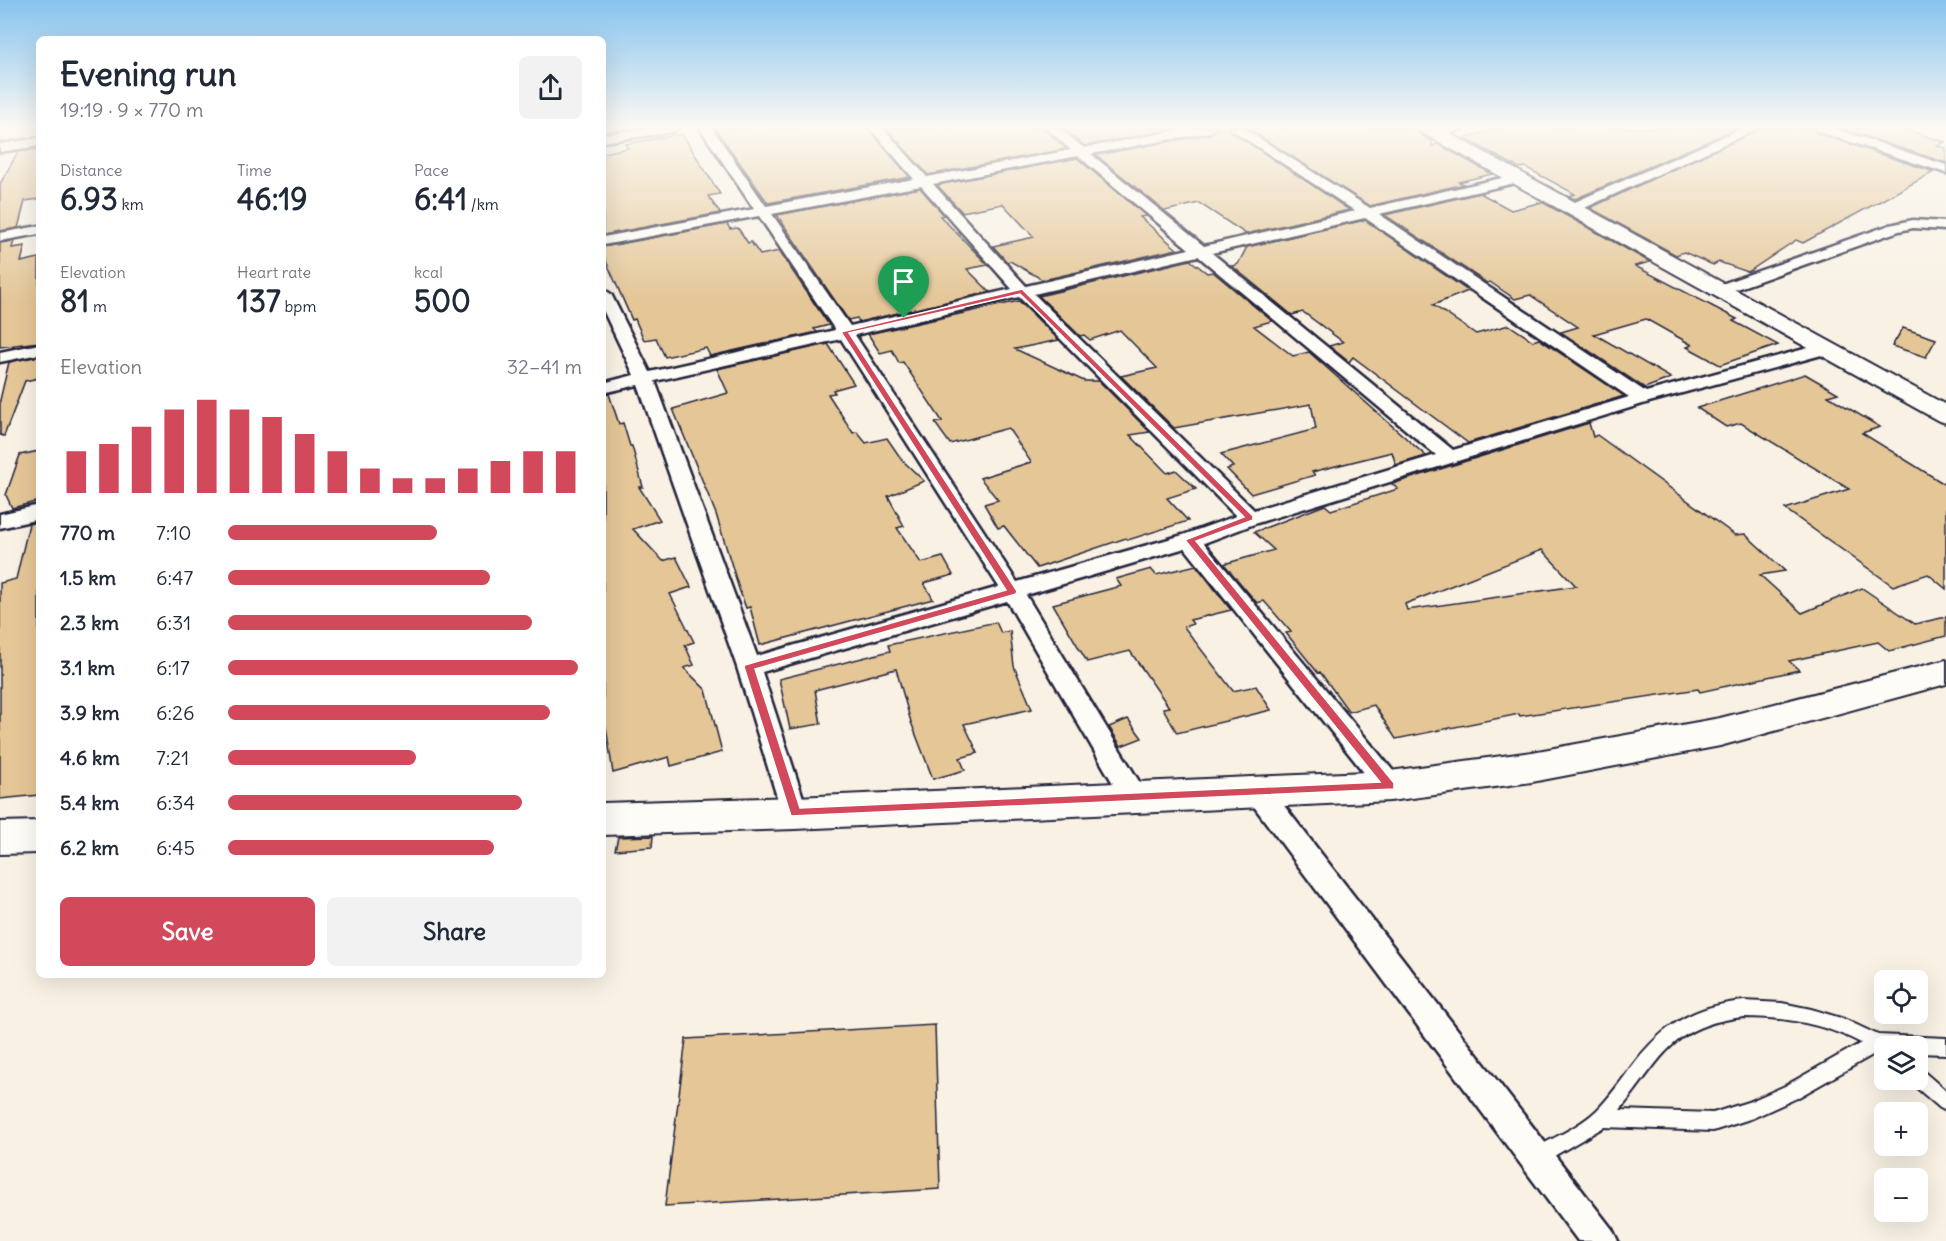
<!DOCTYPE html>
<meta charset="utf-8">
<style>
:root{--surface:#fff;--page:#f2f2f3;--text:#1f2937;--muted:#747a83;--accent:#d1495b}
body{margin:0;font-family:Delius,sans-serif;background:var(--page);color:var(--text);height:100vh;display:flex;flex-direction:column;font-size:22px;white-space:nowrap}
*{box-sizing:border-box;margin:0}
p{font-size:20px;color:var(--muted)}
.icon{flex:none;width:33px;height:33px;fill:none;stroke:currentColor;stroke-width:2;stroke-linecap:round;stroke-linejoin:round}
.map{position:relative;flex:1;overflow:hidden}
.drawer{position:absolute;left:36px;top:36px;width:570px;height:942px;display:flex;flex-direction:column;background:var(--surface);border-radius:9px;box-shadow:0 6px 24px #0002}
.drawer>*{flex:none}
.tools{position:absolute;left:1874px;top:970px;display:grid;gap:12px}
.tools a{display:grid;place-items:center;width:54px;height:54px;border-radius:9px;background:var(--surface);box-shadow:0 6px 24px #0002;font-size:30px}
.pin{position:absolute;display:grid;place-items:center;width:51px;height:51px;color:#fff;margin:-62px -26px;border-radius:50% 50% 50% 0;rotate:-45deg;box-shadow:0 0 6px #0007}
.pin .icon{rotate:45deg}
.round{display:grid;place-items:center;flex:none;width:63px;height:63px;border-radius:9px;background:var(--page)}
.summary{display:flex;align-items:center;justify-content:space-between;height:102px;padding:0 24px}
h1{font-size:33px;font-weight:700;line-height:45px}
.metrics{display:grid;grid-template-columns:repeat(3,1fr);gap:9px;height:102px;padding:6px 24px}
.metrics div{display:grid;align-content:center}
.metrics b{font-size:30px;font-weight:700}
.metrics small{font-size:16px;font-weight:400}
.metrics p{font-size:16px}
.chart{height:168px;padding:12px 24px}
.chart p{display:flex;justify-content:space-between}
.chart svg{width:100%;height:108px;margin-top:6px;stroke:var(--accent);stroke-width:6}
.button{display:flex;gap:12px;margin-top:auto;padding:12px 24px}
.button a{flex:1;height:69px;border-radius:9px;background:var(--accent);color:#fff;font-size:24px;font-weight:700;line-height:69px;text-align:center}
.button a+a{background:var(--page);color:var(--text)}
ul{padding:0 24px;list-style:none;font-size:20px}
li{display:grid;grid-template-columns:96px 72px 1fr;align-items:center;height:45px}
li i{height:15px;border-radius:8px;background:var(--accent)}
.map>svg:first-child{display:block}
.building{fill:#e4c697;stroke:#22223b;stroke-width:1.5;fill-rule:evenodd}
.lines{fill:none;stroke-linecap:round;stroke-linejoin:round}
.lane-casing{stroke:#22223b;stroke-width:4}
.street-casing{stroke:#22223b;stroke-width:5}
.secondary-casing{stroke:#22223b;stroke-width:4}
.lane{fill:#fdfcf7;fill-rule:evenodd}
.street{fill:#fdfcf7;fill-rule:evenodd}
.secondary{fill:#fdfcf7;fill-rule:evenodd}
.route{fill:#d1495b;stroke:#fff;stroke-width:1.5;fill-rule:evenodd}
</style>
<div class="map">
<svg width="1946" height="1241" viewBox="0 0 1946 1241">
<rect width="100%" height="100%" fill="#f8f1e4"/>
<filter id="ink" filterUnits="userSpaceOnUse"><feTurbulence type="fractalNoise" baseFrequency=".0167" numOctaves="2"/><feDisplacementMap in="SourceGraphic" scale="12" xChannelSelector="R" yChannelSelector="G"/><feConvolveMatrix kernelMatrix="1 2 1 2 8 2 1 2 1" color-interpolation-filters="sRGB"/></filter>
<g filter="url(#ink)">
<path class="building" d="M715 128H868L910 177 768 203Z
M886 128H1044L1066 149 928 175Z
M1062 128H1180L1085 146Z
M1218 128H1227L1349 210 1246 234 1199 203 1165 211 1096 155 1210 134Z
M1247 128H1416L1420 134 1432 141V146L1438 144 1492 174 1459 182 1464 184 1370 206Z
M1502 128H1738L1575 199 1568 196 1575 194 1525 167 1519 168 1464 138Z
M1761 128H1813L1816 133 1934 172 1803 243 1796 240 1748 272 1719 262 1713 265 1684 252 1676 255 1590 208Z
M1840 128H1900L1945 142 1937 146 1946 148V163Z
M682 134 720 194 708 196 720 213 603 235V153L628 148 625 144Z
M39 149V199L25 201 18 228 0 231V184L18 152Z
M1077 158 1146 216 1140 217 1177 249 1043 280 1010 261 1007 262 993 246 1034 237 1003 204 962 212 937 185Z
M920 188 944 215 940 216 988 265 967 269 990 292 859 322 857 318 848 320 777 215Z
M1480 193 1511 210 1542 202 1650 262 1635 266 1737 319 1733 321 1778 345 1720 365 1687 347 1692 345 1646 319 1594 334 1671 378 1645 388 1561 332 1578 327 1530 295 1515 299 1490 282 1487 283 1385 215Z
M1365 220 1468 291 1433 305 1476 334 1509 325 1533 341 1539 339 1624 396 1468 443 1353 357 1349 362 1329 346 1343 342 1303 312 1292 315 1232 266 1238 264 1247 247Z
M727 224 730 229 738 228 748 243 751 242 760 255 779 251 829 325 814 329 817 332 710 356 706 348 665 357 656 338 644 340 635 319 632 320 603 254V247Z
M14 241 12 248 25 246 21 262 39 258V342L0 347V243Z
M1190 260 1207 273 1213 272 1272 321 1254 326 1293 356 1309 352 1426 456 1396 465 1392 452 1312 472 1315 475 1251 494 1227 469 1233 467 1221 454 1316 429 1311 404 1174 428 1121 376 1157 368 1120 330 1090 340 1084 335 1080 336 1039 296Z
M1019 301 1059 340 1015 349 1084 381H1099L1150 432 1130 435 1167 473 1176 470 1196 489 1167 498 1188 521 1128 540 1126 538 1037 568 1004 526 998 528 984 504 998 500 980 478 1031 462 1008 428 950 444 935 423 942 421 903 362 899 363 892 350 880 353 868 334Z
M1903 328 1936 339 1926 357 1892 346Z
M828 344 854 384 833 390 835 393 828 394 853 433 857 432 866 443 887 438 902 460 924 481 888 496 904 526 897 528 921 563 943 557 953 575 924 583 933 599 760 645 750 607 746 608 739 589 716 514 673 409 728 393 717 369Z
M39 356V378L25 381 4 436 0 435V400L9 362Z
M1805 374 1838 393 1828 396 1880 427 1862 433 1946 485V589L1928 574 1893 586 1785 509 1849 489 1741 423 1726 427 1697 408Z
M609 394 619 424 623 423 630 446H632L643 487H639L660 520 633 529 663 561 676 557 691 587 670 594 694 642 685 645 694 665 684 668 706 690 722 752 671 766 669 757 613 773 606 727 603 728V395Z
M1589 423 1593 437 1597 435 1735 535 1745 534 1785 571 1760 575 1802 613 1862 588 1915 624 1946 617V636L1889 651 1878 642 1789 661 1799 670 1700 692 1698 689 1520 716 1519 714 1396 739 1374 705 1349 712 1320 672 1318 673 1286 633 1291 632 1264 601 1257 603 1224 564 1274 550 1254 532 1325 505 1331 510 1398 489 1392 484ZM1542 550 1576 586 1407 610 1405 604Z
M39 451V501L12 508 6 495 20 455Z
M39 521V663L36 696H39V795L0 799V583L16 579 29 524Z
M1196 565 1231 610 1190 620 1193 624 1184 627 1233 691 1256 686 1271 710 1177 733 1163 708 1169 707 1130 651 1087 662 1053 604 1121 586 1116 579 1151 569 1156 575Z
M996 622 1001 633 1010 631 1014 666 1032 709 964 724 978 753 960 758 965 770 933 779 911 722 896 669 815 690 821 724 790 729 779 679 890 651 888 645Z
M1128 719 1142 738 1121 746 1109 727Z
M653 836 652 847 615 850 618 837Z
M935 1025 940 1189 665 1206 686 1039Z"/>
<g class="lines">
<defs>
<path id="lane" d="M1744 1001 1782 1003 1811 1009 1844 1019 1878 1035 1946 1038V1054L1917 1053V1047H1884V1057L1876 1053 1797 1098 1753 1118 1713 1131 1604 1127 1542 1163 1536 1166 1530 1163 1527 1157 1530 1151C1552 1138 1578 1128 1597 1110 1610 1097 1621 1081 1632 1066 1663 1025 1693 1006 1744 1001ZM1744 1017C1784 1017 1825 1024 1861 1043L1785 1086 1751 1101 1713 1113 1620 1110C1662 1059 1670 1025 1744 1017Z
M1917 1069 1923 1071 1946 1091V1111L1940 1108 1911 1083 1910 1080H1917Z"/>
<path id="street" d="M647 128H678L672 132 603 142V134Z
M700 128H712L766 206 914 179 870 128H883L927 177 1071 150 1046 128H1059L1084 148 1191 128H1216L1210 132 1091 154 1204 246 1355 211 1229 128H1243L1370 208 1519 174 1526 178 1524 181 1379 214 1646 392 1823 344 1829 345 1832 349 1829 353 1649 402 1257 523 1204 543 1399 778 1403 786 1399 794 1390 797 1381 794 1185 548 1026 595 1143 788 1147 796 1143 804 1134 807 1125 804 1007 601 762 672 808 813 804 821 795 824 786 821 782 813 737 667 638 385 603 393V383L634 375 603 310V289L611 294 650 372 835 330 759 216 603 245V237L754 209ZM1078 156 1189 249 1026 286 933 184ZM921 186 1012 289 850 326 772 214ZM1365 218 1629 397 1453 450 1212 253ZM1198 256 1436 455 1254 510 1034 294ZM1019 297 1236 516 1183 535 1017 582 855 335ZM841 339 999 587 757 656 655 381Z
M1447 128H1464L1439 139 1433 135Z
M1743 128H1759L1578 211 1573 212 1566 208 1568 205Z
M1815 128H1833L1946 165V173L1817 131Z
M39 138V146L0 152V144Z
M1913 220 1946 222V230L1913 228 1899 231 1725 293H1713L1711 290 1713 287 1890 225Z
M39 226V234L0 241V233Z
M39 344V354L0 362V352Z
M39 505V519L0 528V514Z
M1259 782 1268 785 1612 1229 1618 1241H1578L1250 801 1246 793 1250 785Z"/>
<path id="secondary" d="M1418 128H1440L1946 405V423L1937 420 1421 132Z
M1946 660V684L1720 746 1532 782 1390 801 795 829 603 835V803L795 797 1390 771 1532 752 1720 718Z
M39 821V853L0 854V822Z"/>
</defs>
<use href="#lane" class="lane-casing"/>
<use href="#street" class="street-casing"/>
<use href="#secondary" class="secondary-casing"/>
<use href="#lane" class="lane"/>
<use href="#street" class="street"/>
<use href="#secondary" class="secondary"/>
</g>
</g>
<linearGradient id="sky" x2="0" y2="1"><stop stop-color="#87c3ee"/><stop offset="0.42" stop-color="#fcf9f3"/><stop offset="1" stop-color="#fcf9f3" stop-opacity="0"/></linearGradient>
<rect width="1946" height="302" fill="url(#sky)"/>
<path class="route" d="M1022 289 1253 516V520L1196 541 1394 783V789L791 816 744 667 745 665 1006 590 841 332ZM1020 294 1244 517 1185 540 1380 782 800 808 755 669 1016 594 1017 591 849 333Z"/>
</svg>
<div class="tools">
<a><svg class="icon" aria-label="locate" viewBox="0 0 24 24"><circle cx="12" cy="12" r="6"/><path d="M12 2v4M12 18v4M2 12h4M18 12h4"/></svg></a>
<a><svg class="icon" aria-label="layers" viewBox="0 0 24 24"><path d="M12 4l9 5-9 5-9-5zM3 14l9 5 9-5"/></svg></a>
<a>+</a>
<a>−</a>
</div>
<div class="pin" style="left:904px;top:318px;background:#1e9e55"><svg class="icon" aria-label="arrive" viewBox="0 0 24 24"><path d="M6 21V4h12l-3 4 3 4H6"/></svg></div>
<section class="drawer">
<div class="summary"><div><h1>Evening run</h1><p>19:19 · 9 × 770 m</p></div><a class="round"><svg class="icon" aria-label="share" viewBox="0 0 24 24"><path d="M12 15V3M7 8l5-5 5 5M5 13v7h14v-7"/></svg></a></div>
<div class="metrics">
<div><p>Distance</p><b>6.93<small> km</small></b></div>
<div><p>Time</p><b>46:19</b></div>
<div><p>Pace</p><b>6:41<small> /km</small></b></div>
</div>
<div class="metrics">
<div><p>Elevation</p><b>81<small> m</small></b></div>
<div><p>Heart rate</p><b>137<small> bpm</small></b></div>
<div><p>kcal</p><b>500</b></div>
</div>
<div class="chart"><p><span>Elevation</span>32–41 m</p>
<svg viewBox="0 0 160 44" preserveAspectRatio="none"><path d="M5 44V27M15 44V24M25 44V17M35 44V10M45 44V6M55 44V10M65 44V13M75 44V20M85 44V27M95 44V34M105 44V38M115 44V38M125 44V34M135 44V31M145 44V27M155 44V27"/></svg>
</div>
<ul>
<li><b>770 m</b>7:10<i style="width:59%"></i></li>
<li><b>1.5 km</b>6:47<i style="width:74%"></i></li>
<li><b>2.3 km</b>6:31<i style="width:86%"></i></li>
<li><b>3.1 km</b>6:17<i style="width:99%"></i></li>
<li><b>3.9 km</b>6:26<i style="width:91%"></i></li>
<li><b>4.6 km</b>7:21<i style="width:53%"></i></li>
<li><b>5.4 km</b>6:34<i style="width:83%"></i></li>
<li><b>6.2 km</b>6:45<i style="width:75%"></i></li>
</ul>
<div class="button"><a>Save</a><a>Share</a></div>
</section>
</div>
